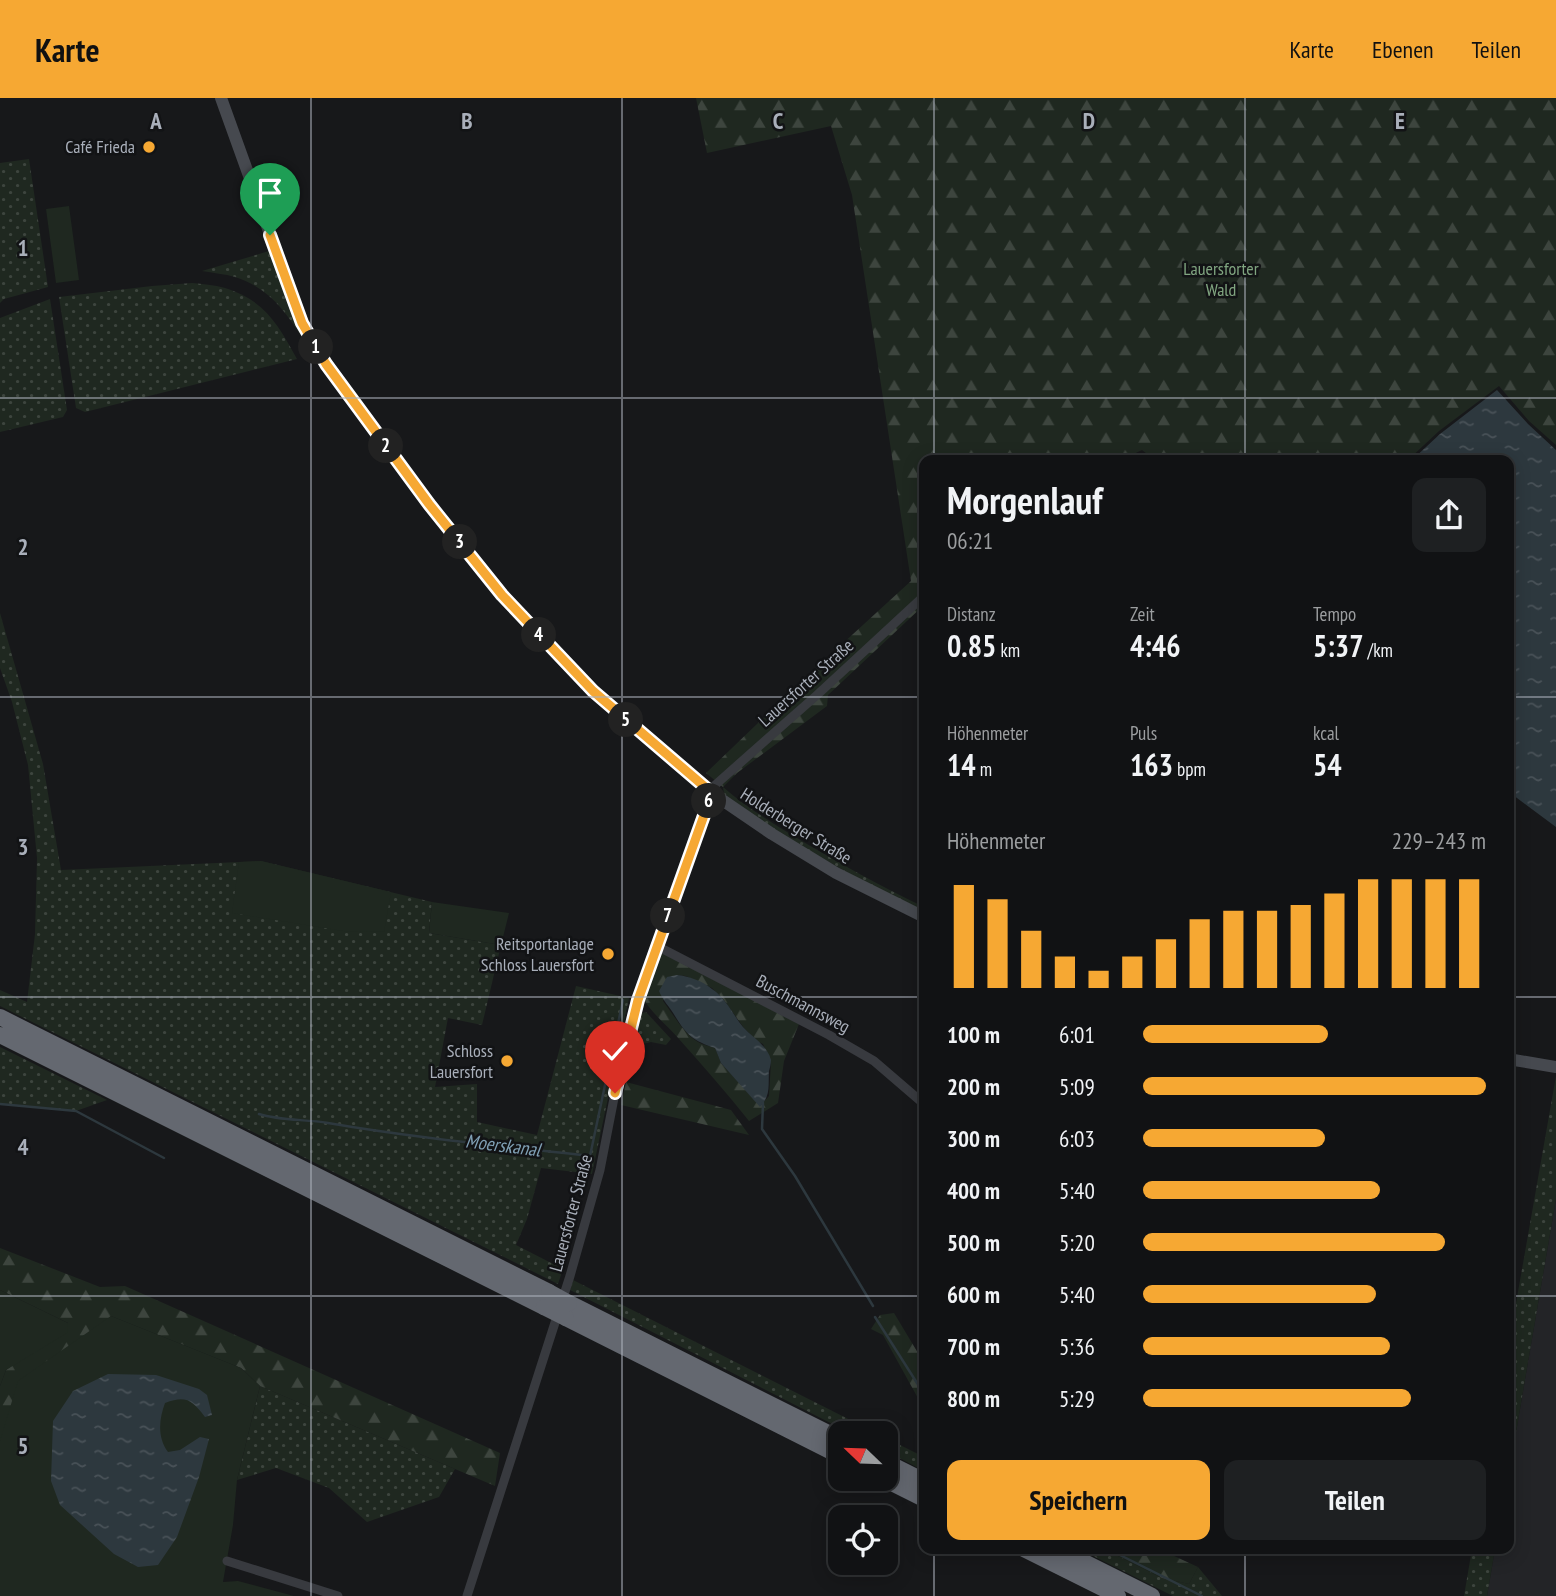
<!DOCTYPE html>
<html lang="de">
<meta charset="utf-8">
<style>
:root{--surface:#111214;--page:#1e2022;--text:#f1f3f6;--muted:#9c9ea0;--line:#303234;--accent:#f6a833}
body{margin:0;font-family:"PT Sans Narrow",sans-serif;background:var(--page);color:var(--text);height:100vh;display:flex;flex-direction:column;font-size:26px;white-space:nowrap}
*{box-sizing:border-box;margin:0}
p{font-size:23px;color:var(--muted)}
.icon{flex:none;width:38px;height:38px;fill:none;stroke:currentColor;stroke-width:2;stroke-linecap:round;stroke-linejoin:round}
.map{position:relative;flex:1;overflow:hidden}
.details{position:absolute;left:919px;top:357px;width:595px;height:1099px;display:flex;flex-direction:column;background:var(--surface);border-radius:14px;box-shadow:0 4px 18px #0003,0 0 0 2px var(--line)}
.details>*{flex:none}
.needle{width:46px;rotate:293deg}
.buttons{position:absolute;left:828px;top:1323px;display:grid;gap:14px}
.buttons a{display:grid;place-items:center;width:70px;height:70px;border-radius:14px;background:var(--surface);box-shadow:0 4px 18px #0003,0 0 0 2px var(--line);font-size:35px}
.pin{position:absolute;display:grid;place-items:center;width:60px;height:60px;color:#fff;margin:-72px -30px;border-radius:50% 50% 50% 0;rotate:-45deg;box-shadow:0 0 7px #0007}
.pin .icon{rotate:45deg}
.km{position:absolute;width:35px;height:35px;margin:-18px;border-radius:50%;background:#222;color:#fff;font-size:19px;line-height:35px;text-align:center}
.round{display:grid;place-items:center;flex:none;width:74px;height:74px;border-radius:14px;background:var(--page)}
.headline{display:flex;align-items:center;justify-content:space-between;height:119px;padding:0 28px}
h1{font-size:38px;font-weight:600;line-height:52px}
.figures{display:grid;grid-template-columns:repeat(3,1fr);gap:10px;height:119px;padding:7px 28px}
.figures div{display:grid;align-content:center}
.figures b{font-size:30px;font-weight:600}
.figures small{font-size:19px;font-weight:400}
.figures p{font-size:19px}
.chart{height:196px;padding:14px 28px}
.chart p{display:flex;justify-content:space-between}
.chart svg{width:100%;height:126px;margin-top:7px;stroke:var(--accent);stroke-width:6}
.cta{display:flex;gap:14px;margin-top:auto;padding:14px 28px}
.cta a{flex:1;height:80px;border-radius:14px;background:var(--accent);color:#111;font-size:28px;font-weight:600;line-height:80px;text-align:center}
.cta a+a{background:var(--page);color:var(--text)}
ul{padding:0 28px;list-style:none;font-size:23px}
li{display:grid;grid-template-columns:112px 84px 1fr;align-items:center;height:52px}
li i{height:18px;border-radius:9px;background:var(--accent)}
header{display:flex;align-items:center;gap:42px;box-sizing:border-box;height:98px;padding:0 35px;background:var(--accent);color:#111}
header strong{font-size:33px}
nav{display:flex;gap:38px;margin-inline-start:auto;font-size:24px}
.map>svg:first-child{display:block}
.built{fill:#232427}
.grass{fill:url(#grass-dots)}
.forest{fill:url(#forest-firs);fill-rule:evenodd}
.park{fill:#1f2820}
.water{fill:url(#water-ripples)}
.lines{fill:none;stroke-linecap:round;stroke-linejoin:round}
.stream{stroke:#2d383e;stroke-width:2.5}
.street{stroke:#383a3f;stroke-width:9}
.secondary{stroke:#46494f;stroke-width:12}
.highway{stroke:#646870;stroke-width:16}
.highway-bridge{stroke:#646870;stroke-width:16}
.route-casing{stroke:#fff;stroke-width:14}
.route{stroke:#f6a833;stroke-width:9}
.grid{fill:none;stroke:#a9afba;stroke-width:2;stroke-opacity:0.55}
.poi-dot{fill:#f6a833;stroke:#121315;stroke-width:2.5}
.labels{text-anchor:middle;stroke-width:5;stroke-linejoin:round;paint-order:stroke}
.poi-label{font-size:18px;fill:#a9afba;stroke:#121315;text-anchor:end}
.park-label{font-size:18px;fill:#80a580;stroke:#121315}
.street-label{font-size:18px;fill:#a9afba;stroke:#121315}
.water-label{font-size:19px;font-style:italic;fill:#80a0b5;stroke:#121315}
.grid-label{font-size:23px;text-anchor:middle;font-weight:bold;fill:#a9afba;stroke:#121315;stroke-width:5;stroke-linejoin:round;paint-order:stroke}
</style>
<header>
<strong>Karte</strong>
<nav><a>Karte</a><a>Ebenen</a><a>Teilen</a></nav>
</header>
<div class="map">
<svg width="1556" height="1498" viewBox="0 0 1556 1498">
<defs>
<pattern id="grass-dots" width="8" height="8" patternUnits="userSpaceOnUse" patternTransform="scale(1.75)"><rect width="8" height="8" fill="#1f2820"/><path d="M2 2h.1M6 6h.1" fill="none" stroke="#3d453e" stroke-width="1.8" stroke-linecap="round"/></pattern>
<pattern id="forest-firs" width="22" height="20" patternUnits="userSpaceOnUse" patternTransform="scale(1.75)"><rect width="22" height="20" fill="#1f2820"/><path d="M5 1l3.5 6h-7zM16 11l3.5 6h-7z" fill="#3d453e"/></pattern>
<pattern id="water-ripples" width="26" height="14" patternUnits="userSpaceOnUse" patternTransform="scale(1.75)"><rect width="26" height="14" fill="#2d383e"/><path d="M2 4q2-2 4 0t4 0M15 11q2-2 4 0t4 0" fill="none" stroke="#495258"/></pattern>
</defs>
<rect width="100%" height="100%" fill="#17181a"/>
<path class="built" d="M1556 1101V1498H1487L1495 1451H1508L1509 1375Z"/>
<path class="grass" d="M29 61 48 189 4 201 0 205V65Z
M269 153 303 241C285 213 269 190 235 179 225 176 213 175 202 173Z
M192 185C202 186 214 187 225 190 264 202 278 226 297 261L85 314 76 310 59 199 152 188Z
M50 201 67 312 63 319 0 334V220Z
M0 515 43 666 61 772 261 763 432 804 429 835 501 847 482 927 448 920 435 989 477 986V1024L537 1037 576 888 629 900 592 1076 541 1070 527 1121 516 1147 563 1171 558 1186 0 908V892L27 904 35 836 37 760 28 667 12 604 0 570Z
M723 689C745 708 770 724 795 739 837 764 880 788 924 809V814L883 795 780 736 724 696Z
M646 914 671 941 666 947 651 944 643 946 635 941 638 918 642 915Z
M0 949 107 1002 76 1013 0 1006Z
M1556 978V1101L1509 1375V1245Z
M573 1182 876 1335H850L570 1192Z
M260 1288 455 1371 439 1399 367 1424 329 1390 276 1370 237 1382Z
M886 1340 924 1359V1373L886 1353Z
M1079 1451H1104L1162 1480 1189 1486 1198 1469 1222 1498H1173Z
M1472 1451H1495L1487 1498H1464Z"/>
<path class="forest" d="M696 0H1556V347L1529 323 1499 288 1439 333 1408 362H1155L1142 352 1121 362H924V507L828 597 827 608 737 675 723 689 706 675 805 580 911 483 852 97 831 28 707 55Z
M662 855 799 926 784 963 778 1005 749 1023C727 995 703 968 679 941 667 927 652 916 643 900L657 858ZM677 877 686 878 712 890 724 902 744 930 757 943 763 946 771 964 769 998 760 1008 721 965 715 950C710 948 703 947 698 944 684 936 673 916 663 903Z
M626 984 731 1012 749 1037 621 1007Z
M0 1150 100 1189 125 1188 500 1355 495 1388 260 1288 241 1270 111 1218 0 1343V1288L6 1272 68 1225 0 1192Z
M894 1215 924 1265V1311L883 1237 871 1231 880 1217Z
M1104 1451H1159L1198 1469 1189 1486 1162 1480Z"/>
<path class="park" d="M69 108 79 182 56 185 46 111Z
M261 763 391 794 384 834 343 833 232 815 239 764Z
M432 804 509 815 501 847 429 835Z
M0 1192 68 1225 67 1235 6 1272 0 1288Z
M111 1218 241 1270 260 1288 237 1382 233 1427 223 1484 238 1483 294 1498H0V1343L18 1283Z"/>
<path class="water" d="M1497 292 1528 326 1556 352V729L1509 694 1508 362H1412L1440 336Z
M677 877C688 878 703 883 712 891 726 900 733 917 743 929 753 940 767 947 771 962 771 966 770 969 769 973 768 988 771 997 760 1009L721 965 715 950C694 943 687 938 675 918 670 909 663 903 659 893L667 879Z
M108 1276 156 1277 199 1291 207 1297 212 1317 205 1319C192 1302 186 1297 165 1305 159 1321 157 1339 168 1354L180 1352 200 1339 209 1341 199 1379 177 1439 158 1467 138 1469 114 1456 60 1407 51 1383 53 1323 73 1293Z"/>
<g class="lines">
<path class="stream" d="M763 1005 762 1031 795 1078 873 1208
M0 1006 76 1013 164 1060
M259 1016C281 1023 305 1021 328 1025 415 1040 502 1048 590 1058L623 902
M875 1219 924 1296
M1108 1451 1202 1498"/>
<path class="street" d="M657 848 829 937 874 963 924 1006
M227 1463 338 1498
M467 1498 570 1178 600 1072 615 995 638 902 714 688 817 597 924 498"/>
<path class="secondary" d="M221 0 302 225 326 266 429 406 502 497 593 593 712 695 772 736 836 775 924 819
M1508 961 1556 969"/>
<path class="highway" d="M0 919 549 1194
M0 937 544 1209
M569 1205 840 1341
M566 1220 840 1358
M886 1364 924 1383
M884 1381 924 1401
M1024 1451 1118 1498
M1058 1451 1152 1498"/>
<path class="highway-bridge" d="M549 1194 569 1205
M544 1209 566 1220"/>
</g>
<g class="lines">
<defs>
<path id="route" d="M270 137 302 225 326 266 429 406 502 497 593 593 712 695 638 902 615 995"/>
</defs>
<use href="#route" class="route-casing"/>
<use href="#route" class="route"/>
</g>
<path class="grid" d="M311 0V1498M622 0V1498M934 0V362M1245 0V362M0 300H1556M0 599H924M1508 599H1556M0 899H924M1508 899H1556M0 1198H924M1508 1198H1556M934 1451V1498M1245 1451V1498"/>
<g class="poi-dot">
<circle cx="149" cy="49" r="7"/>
<circle cx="608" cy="856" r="7"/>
<circle cx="507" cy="963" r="7"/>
</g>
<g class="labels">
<g class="poi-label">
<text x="135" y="55">Café Frieda</text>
<text x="594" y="852">Reitsportanlage<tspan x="594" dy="21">Schloss Lauersfort</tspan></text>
<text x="493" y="959">Schloss<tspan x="493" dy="21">Lauersfort</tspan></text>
</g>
<g class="park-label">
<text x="1221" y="177">Lauersforter<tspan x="1221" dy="21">Wald</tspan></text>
</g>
<g class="street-label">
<text transform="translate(806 585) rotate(-42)" y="6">Lauersforter Straße</text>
<text transform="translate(796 728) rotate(32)" y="6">Holderberger Straße</text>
<text transform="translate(803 906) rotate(28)" y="6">Buschmannsweg</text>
<text transform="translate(571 1115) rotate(-75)" y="6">Lauersforter Straße</text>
</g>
<g class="water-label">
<text transform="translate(503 1047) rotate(7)" y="7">Moerskanal</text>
</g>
</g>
<g class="grid-label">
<text x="156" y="31">A</text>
<text x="467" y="31">B</text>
<text x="778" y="31">C</text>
<text x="1089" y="31">D</text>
<text x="1400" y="31">E</text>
<text x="23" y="158">1</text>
<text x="23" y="457">2</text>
<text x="23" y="757">3</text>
<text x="23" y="1057">4</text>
<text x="23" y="1356">5</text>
</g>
</svg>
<div class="buttons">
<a><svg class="needle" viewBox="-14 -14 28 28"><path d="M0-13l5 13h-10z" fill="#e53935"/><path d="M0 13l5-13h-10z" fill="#9c9ea0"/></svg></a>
<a><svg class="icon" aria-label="locate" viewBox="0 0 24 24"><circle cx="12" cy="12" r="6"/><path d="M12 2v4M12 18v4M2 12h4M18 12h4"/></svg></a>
</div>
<div class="pin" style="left:270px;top:137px;background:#1e9e55"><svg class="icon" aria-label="arrive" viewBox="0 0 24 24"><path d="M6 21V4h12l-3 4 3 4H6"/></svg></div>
<div class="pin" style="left:615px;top:995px;background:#d93025"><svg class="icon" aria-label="check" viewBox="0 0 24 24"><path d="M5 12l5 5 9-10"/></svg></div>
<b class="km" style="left:316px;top:249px">1</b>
<b class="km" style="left:386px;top:348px">2</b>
<b class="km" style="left:460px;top:444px">3</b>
<b class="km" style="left:539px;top:537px">4</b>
<b class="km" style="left:626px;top:622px">5</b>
<b class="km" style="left:709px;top:703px">6</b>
<b class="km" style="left:668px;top:818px">7</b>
<section class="details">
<div class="headline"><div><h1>Morgenlauf</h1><p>06:21</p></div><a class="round"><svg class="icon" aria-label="share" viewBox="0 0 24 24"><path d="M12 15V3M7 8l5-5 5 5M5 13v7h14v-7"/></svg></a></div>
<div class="figures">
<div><p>Distanz</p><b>0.85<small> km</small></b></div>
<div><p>Zeit</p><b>4:46</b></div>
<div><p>Tempo</p><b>5:37<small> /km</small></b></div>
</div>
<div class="figures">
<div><p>Höhenmeter</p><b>14<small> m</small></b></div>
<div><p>Puls</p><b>163<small> bpm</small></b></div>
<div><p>kcal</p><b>54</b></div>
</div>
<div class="chart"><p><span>Höhenmeter</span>229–243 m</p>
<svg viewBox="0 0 160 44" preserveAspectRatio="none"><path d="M5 44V8M15 44V13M25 44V24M35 44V33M45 44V38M55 44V33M65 44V27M75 44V20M85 44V17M95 44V17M105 44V15M115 44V11M125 44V6M135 44V6M145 44V6M155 44V6"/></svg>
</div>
<ul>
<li><b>100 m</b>6:01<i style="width:54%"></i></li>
<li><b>200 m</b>5:09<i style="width:100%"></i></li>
<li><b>300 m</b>6:03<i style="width:53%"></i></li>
<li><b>400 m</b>5:40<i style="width:69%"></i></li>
<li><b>500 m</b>5:20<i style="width:88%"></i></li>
<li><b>600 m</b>5:40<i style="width:68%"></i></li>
<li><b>700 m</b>5:36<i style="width:72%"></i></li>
<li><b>800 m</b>5:29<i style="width:78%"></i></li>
</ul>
<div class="cta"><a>Speichern</a><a>Teilen</a></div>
</section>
</div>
